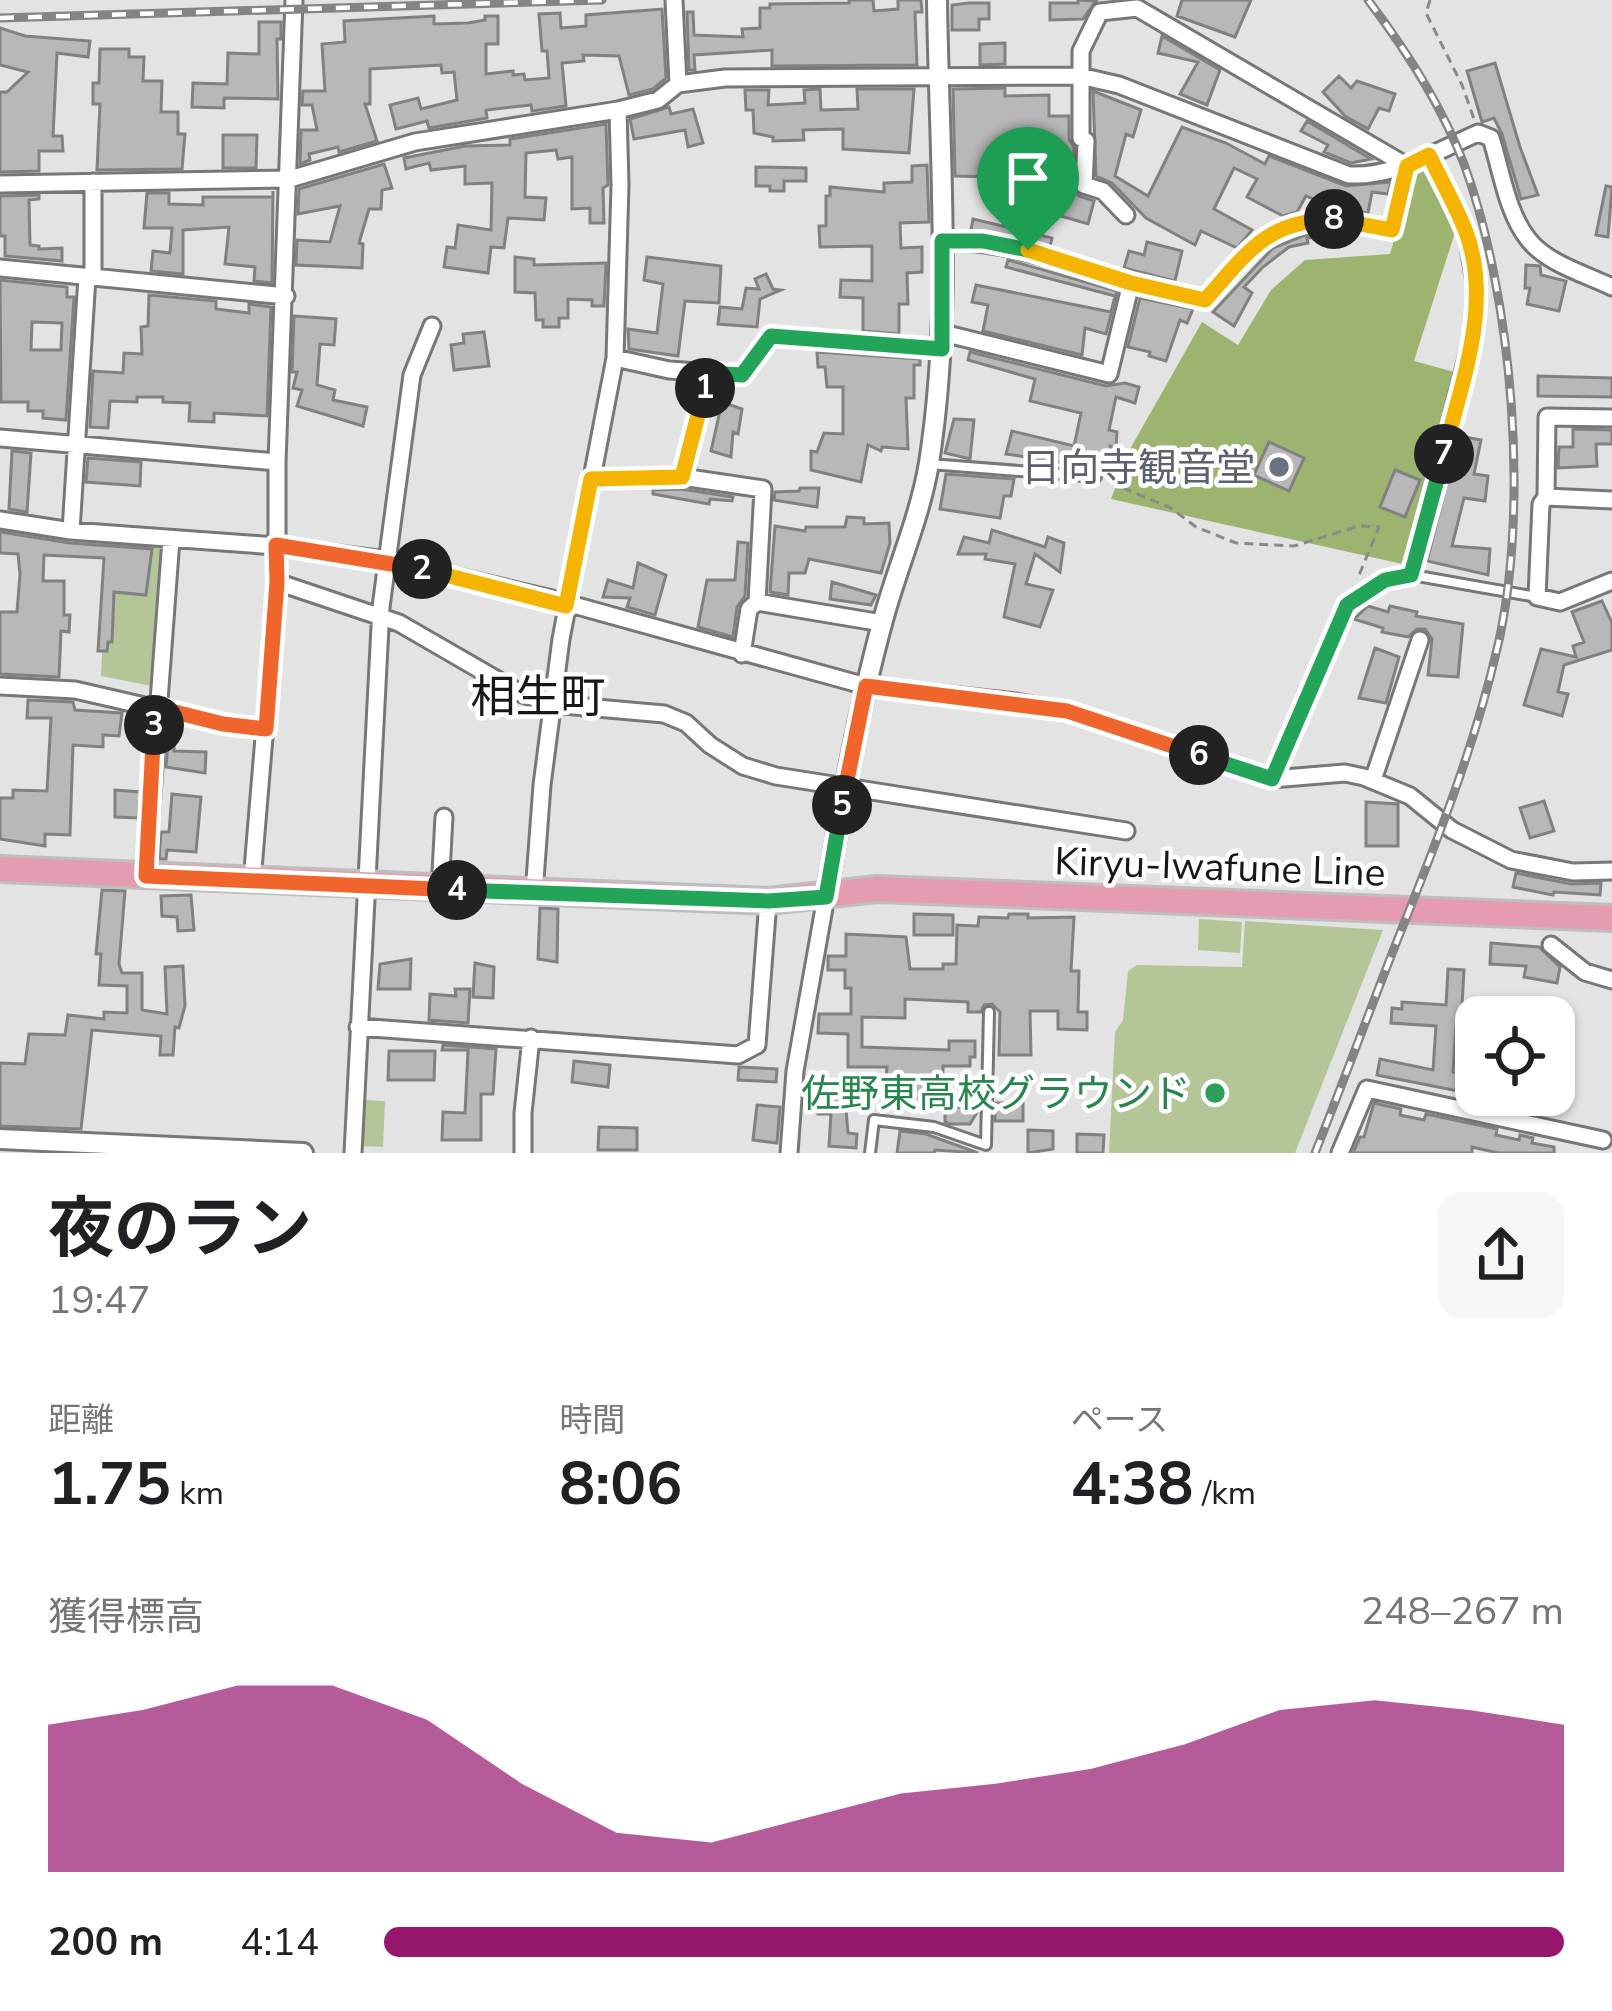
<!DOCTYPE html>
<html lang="ja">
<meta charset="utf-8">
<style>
:root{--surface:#fff;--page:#f6f6f6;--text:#202124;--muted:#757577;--accent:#98176e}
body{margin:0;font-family:"Nunito Sans","Noto Sans JP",sans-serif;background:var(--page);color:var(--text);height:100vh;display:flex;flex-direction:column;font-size:45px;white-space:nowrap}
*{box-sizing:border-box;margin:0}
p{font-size:39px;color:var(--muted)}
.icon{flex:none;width:66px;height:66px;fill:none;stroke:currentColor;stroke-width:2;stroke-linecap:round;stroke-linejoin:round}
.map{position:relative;height:1153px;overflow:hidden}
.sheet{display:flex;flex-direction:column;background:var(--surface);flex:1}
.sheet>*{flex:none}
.controls{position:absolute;left:1455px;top:996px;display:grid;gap:24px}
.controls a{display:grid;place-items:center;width:120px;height:120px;border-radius:24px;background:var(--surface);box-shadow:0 3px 9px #0004;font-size:60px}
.pin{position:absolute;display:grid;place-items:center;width:102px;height:102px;color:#fff;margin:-123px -51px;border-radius:50% 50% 50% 0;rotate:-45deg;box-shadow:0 0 12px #0007}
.pin .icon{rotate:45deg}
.km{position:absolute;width:60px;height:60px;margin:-30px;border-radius:50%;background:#222;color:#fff;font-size:33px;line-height:60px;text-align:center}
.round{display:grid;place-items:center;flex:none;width:126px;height:126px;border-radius:24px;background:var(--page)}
.summary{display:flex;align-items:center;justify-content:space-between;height:204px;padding:0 48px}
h1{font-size:66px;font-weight:700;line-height:90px}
.metrics{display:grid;grid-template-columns:repeat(3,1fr);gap:18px;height:204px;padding:12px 48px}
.metrics div{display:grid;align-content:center}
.metrics b{font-size:60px;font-weight:700}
.metrics small{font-size:33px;font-weight:400}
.metrics p{font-size:33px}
.chart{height:336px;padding:24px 48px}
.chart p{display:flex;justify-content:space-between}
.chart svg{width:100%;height:216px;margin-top:12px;fill:var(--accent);opacity:.7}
ul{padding:0 48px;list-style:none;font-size:39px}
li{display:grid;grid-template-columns:192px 144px 1fr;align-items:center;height:90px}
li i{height:30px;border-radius:15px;background:var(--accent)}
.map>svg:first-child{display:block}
.green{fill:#b4c598}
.forest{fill:#9cb46f}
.building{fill:#b9b8b9;stroke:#818182;stroke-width:3;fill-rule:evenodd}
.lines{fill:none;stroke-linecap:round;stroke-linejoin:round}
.service-casing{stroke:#777778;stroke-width:14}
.minor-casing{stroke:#777778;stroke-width:21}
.tertiary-casing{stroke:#777778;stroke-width:24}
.primary-casing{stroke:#bebebe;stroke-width:30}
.path{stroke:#89898a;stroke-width:3;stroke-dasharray:9 6;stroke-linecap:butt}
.service{stroke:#fff;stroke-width:8}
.minor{stroke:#fff;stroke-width:15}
.tertiary{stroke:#fff;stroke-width:18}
.primary{stroke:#e59cb0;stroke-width:24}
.rail-casing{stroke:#848485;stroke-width:9}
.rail{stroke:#fff;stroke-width:4.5;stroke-dasharray:14;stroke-linecap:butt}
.split-1-casing{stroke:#fff;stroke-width:24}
.split-2-casing{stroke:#fff;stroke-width:24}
.split-3-casing{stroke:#fff;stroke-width:24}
.split-4-casing{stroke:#fff;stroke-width:24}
.split-5-casing{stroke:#fff;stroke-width:24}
.split-6-casing{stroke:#fff;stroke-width:24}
.split-7-casing{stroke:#fff;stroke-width:24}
.split-8-casing{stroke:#fff;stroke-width:24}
.split-9-casing{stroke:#fff;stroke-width:24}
.split-1{stroke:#22a559;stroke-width:15}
.split-2{stroke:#f5b400;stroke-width:15}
.split-3{stroke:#f0652b;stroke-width:15}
.split-4{stroke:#f0652b;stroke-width:15}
.split-5{stroke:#22a559;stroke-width:15}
.split-6{stroke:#f0652b;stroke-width:15}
.split-7{stroke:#22a559;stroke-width:15}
.split-8{stroke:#f5b400;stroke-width:15}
.split-9{stroke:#f5b400;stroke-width:15}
.worship-dot{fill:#6b7280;stroke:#fff;stroke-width:4.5}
.leisure-dot{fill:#2e9e5b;stroke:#fff;stroke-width:4.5}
.labels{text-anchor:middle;stroke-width:9;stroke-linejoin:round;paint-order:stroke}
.worship-label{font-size:39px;fill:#5b616d;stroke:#fff;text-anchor:end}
.street-label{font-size:39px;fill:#171718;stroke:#fff}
.leisure-label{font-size:39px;fill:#27864d;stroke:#fff;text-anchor:end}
.quarter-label{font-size:45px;fill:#171718;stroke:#fff}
</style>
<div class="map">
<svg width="1612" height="1153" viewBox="0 0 1612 1153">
<rect width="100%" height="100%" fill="#e3e3e4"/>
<path class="green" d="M108 535 168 542 152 686 101 676Z
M1199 919 1242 922 1240 953 1198 950Z
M1245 921 1383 930 1295 1153H1109L1115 1032 1123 1020 1128 971 1137 965 1242 967Z
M362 1100 385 1101 383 1147 360 1146Z"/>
<path class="forest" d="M1430 168 1457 226 1414 361 1458 373 1407 565 1111 499 1130 449 1202 322 1238 345 1271 290 1305 260 1390 254 1413 173Z"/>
<path class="building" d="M849 0H873L874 11 898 9V0H921L922 12H915L917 65 772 66V50L694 55 695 70H689L687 12H693L694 35 743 37 742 29 760 28V8H770V4L849 3Z
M1078 0 1096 1 1083 19 1050 20V3H1078Z
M1182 0H1251L1235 37 1177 16Z
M969 3H989V19H979V30H952V5Z
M662 9 666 78 653 89 629 95 619 56 583 55 584 61 562 63 566 106 532 111 531 105 486 110 487 118 429 128 427 121 396 129 390 105 418 98 421 109 457 100 454 72 442 73 441 65 370 69V104H365L377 141 339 152 338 147 309 154 310 160 300 164 301 130H317L312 105H302L303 91H325L322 44 345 42 344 21 434 16V24L468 23 485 20V16H498V44H486V74L513 71V75L524 74 525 80 549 78 547 51H542L539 14 560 13 561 28 586 26V15Z
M259 22H281V39H277L278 99 224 98V108L192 107 193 83 227 84 228 53 259 54Z
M0 28 25 36 90 41 88 57 57 53 53 136H62L63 151H39V171L0 172V92H7L28 72 0 65Z
M1162 36 1220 70 1207 105 1180 94 1198 62 1158 53Z
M1005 43V64L980 65V44Z
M100 49H129V57H144L143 81H162L161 112H178V134H185L182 169 97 170 100 104H93V83H99Z
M1495 63 1520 147 1538 195 1521 199 1502 134 1494 118 1482 122 1467 71Z
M1339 76 1351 88 1357 81 1395 94 1389 111 1379 108 1368 129 1345 116 1323 92Z
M1005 88V96L1049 95V116H1069V139L1074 147 1073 189 1079 196 1094 201 1088 224 1047 212 992 204 995 177 955 176 953 89Z
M820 89 821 110 858 109 857 89H914L909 153 843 149V129L803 130 804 140 773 141V137L754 133 753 110H746L745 90H769L768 105 805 103 804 90Z
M1093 91 1141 110 1133 137 1126 134 1115 176 1148 196 1182 127 1226 143 1265 164 1269 156 1346 186 1391 182 1388 194 1372 192 1368 213 1335 209 1306 196 1297 212 1283 216 1247 197 1257 179 1234 168 1214 209 1252 230 1237 248 1201 231 1195 245 1146 218 1112 183 1096 176Z
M669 107 671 114 693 109 703 143 688 147 685 130 634 139 630 119Z
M1307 121 1371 159 1351 163 1324 152 1328 145 1301 131Z
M606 124 608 185 603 188 604 223H590V208L572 209V157L558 159 556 150 526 153 525 197 546 198 544 220 508 218 504 248 491 247 488 273 444 267 447 247 455 248 458 225 491 230 492 183 465 184V166L431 170 429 163 406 169 404 158 465 146 510 145V139Z
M223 135H257L256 168H223Z
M384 164 392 188 382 190 381 209H369L359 243 363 244 362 268 296 265 297 240 330 242 340 206 298 214 299 189Z
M927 165 929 222 900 223 901 248 922 247V272L907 273 908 304H899V334L863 331V298L840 297 841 280 872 281V246L820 247 819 226H826V196H830V187L884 192V183L912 182V166Z
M756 167 806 168V181H784V191H770V186H756Z
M1606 186 1612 187 1608 237 1596 235Z
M273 191 272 283 254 281 255 267 225 264 229 227 183 230V274L151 271 153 251 170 253 172 228H144L147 193H169V204L203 205V197H273Z
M39 195V199L29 200 30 245 39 246V249L62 248V261L5 256V236H0V196Z
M973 219 1052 238 1050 246 971 230Z
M1336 233V236L1307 238 1308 243 1289 247 1263 267 1244 287 1252 293 1234 326 1213 312 1273 248 1308 234Z
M1147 242 1182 251 1175 281 1124 268 1129 251 1144 255Z
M515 257 534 259V265L606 263 604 306H592V300L568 299V318H559V327H543V320H536L535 293 515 292Z
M647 257 721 266 719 303 685 301 678 356 629 349 628 329 657 333 663 284 644 280Z
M1008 260 1117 291 1106 334 1085 328 1082 355 983 331 988 305 972 302 976 285 1111 312 1115 296 1006 267Z
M1526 265 1540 266 1541 275 1566 281 1559 311 1527 304 1530 288H1525Z
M766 274 773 289 781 290 760 299 757 327 718 324 720 307 742 309 746 288 759 289 755 279Z
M0 280 67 287V297H74L66 420 43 418V411H28V402H1ZM32 322 62 323 61 350H31Z
M149 295 216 301V309L249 313V304L271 307 267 416 214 413V422L189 421 190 403 163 402V397H137V402L110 401 108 428 90 427 93 371 123 373 124 353 142 354 141 327 148 326Z
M1140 298 1193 309 1187 323 1180 320 1166 361 1149 356 1150 352 1128 347Z
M294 316 336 319 334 345 320 344 317 385 335 390 333 400 367 407 363 426 297 406 302 390 293 388 297 372H292Z
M484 332 489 366 454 370 451 345 464 343 463 334Z
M817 352 920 359V365H914V398H906L908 449 882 447 881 451 868 445 861 482 811 470V451L817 452 824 433 843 434V387H827L825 367H818Z
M970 352 1106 386 1125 383 1139 387 1135 403 1116 397 1109 430 1117 432 1116 447 1110 446 1113 464 1066 463 1006 454 1012 431 1074 446 1081 413 1030 401 1035 379 968 360Z
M1538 376 1612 378V397L1538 396Z
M722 402 742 409 738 434 733 432 731 457 711 451Z
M954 419 974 420 970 459 945 453Z
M1573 429 1612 430V444H1596L1597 466 1558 468 1559 447H1573Z
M1459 436 1481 440 1474 474 1488 476 1485 501 1464 498 1452 546 1490 549 1488 575 1427 561Z
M1269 442 1304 458 1289 491 1254 475Z
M12 451 31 453 27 512 9 509Z
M88 458 141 462 140 486 86 482Z
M1395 470 1420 480 1405 517 1380 507Z
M946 474 1014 479 1011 496H1004L1000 518 940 509Z
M800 488H819L817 507 774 500 775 492 799 491Z
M681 489 733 497 732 501 710 499 709 504 653 494V490Z
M847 517 864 518V524L889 523 890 543 881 573 809 559 805 573H789L788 595 770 592 775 526 805 531 806 527H845Z
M992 530 1045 547 1048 537 1064 543 1060 572 1035 554 1026 584 1053 590 1040 627 1004 617 1015 564 985 559 986 554H958L964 537 989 543Z
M0 532 70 543 152 549 146 595 114 592 112 642H108L107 651H98L104 558 44 555 43 581H64V615H70L69 632 61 631 59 677 0 674V612H17L20 574 18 554 0 553Z
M738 542 748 543 745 596 737 607 733 637 698 627 707 580H735Z
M638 563 666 575 655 615 627 607 630 598 603 597 608 580 633 588Z
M832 582 876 595 871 605 830 599Z
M1602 601 1612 623V650L1564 665 1558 692 1568 694 1562 716 1524 705 1541 649 1576 657 1573 646 1584 642 1572 612Z
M1368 606 1388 612 1390 606 1417 612 1416 616 1463 624 1458 677 1428 675 1432 639 1425 629H1417L1408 637 1382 632 1383 628 1354 619Z
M1375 648 1399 657 1386 703 1359 698Z
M28 700 73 702 75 710 122 713 119 736 103 735V747L73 745 70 835 45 834V846L0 839V798H13V790L47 791 51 718H27Z
M168 741H174V751L206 752 205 773 166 767Z
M115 790 140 792 138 818 115 817Z
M172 794 201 797 196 852 167 850 166 859H159L161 832H169Z
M1544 801 1554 831 1530 838 1520 808Z
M1366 802 1398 804V846H1366Z
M1516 873 1571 884 1601 883 1600 895 1554 892 1553 895 1513 887Z
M102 890 125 891 119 964 122 973H142V1010L167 1014 165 967 183 966 185 1006 179 1028 175 1027 173 1055H160L161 1036 92 1030 81 1129 0 1126V1063L25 1064 29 1034 65 1035 68 1015 104 1019V1012L127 1013V986L99 985 101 954H96Z
M191 895 194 930 178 931 177 917 162 916 161 896Z
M540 908 558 909 557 962 538 959Z
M914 914 953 915V935H914Z
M1009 914H1028V918L1074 917 1071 971H1079L1078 1012H1087V1030L1058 1029V1011H1030L1031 1055H999L1000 1012 992 1004 984 1005 981 1012H968V1002L905 999V1018L862 1017V1047L949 1050V1041H975V1057H970V1066H943V1099L907 1098 906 1104 884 1101 887 1067H848V1034L818 1033 819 1014H851V988H845V970H828V956H846V934L906 937 910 969H943V964H956L957 925 978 926 979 917 1008 918Z
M1491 943 1539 947 1560 967 1557 983 1524 977 1526 966 1490 964Z
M411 959 410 989H378L380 964Z
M475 963 494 967 493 998 473 997Z
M1448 969 1464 970 1462 1006H1470L1469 1021H1457L1456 1026 1453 1072 1467 1075 1463 1092 1377 1075 1380 1059 1433 1070 1436 1026 1391 1023 1392 1008 1402 1009V1002L1446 1005Z
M455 989H470L468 1023 429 1020 430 994 456 996Z
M443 1045 496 1049 493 1094H481V1140H442L443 1112 465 1113 468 1050H442Z
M389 1051H435L434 1080H388Z
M574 1061 610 1065 608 1087 572 1082Z
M739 1067 777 1069 776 1082 738 1080Z
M818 1098H845L848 1133 857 1134 856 1148 829 1146 831 1114H818Z
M995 1103H1023V1121H995Z
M1374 1103 1401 1109 1400 1115 1424 1120 1426 1114 1497 1129 1496 1135 1519 1140 1520 1135 1533 1138 1532 1143 1554 1147V1153H1498L1472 1147V1153H1353L1360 1137H1364Z
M757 1105 780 1107 777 1143 753 1140Z
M945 1107H979V1109L970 1124H950L945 1122Z
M599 1127 637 1128V1150H598Z
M1028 1130 1053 1131V1149L1028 1153Z
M900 1131 926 1134 978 1153 935 1150 934 1153H897Z
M1077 1134 1104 1135 1103 1153H1077Z"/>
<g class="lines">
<defs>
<path id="service" d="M930 464 1096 477
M1412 575 1537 597
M870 1153 874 1120 934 1127 986 1145 989 1012"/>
<path id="minor" d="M674 0 678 84
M0 184 290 179 415 142 618 110 658 100 678 84 725 78 1080 76 1119 85 1349 175C1395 177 1437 151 1478 133L1491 138C1501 169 1507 213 1528 239 1546 263 1585 274 1612 287
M942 241C1011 241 1068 265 1132 283 1156 290 1181 294 1205 300 1271 225 1290 206 1392 230L1407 166 1137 8 1100 12 1081 51V138L1086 141 1084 185 1103 191 1126 215
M0 268 286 296
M93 278V182
M943 333 1109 374 1131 283
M615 358 669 370 742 375 771 336 942 349
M0 438 277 462
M682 477 709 373
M591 479 682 477 763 489 757 602 749 609 742 654
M1546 497 1547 417 1612 418
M1612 500 1546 497 1541 504 1537 597 1560 602 1612 581
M0 520 71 531 276 546 386 560 552 599 866 686 1016 702 1067 711 1272 779 1345 773 1364 777 1410 796 1452 830 1511 860 1573 872 1612 871
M71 531 87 277
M277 582 399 623 520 693 552 704 664 714 686 723 710 745 743 766 776 776 1126 831
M757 602 882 623
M0 686 75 690 223 724 266 729
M1272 779 1347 605 1385 580 1411 575 1475 327 1477 295 1467 234 1429 155
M1373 780 1420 640
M146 876 171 539
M252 881 277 582V462L294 0
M440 890 444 817
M534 893 542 785 561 639 615 358 620 185 618 110
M1551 945 1585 972 1612 980
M358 1027 738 1055 757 1045 768 901
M353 1153 381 607 412 375 432 326
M523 1153V1113L531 1038
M789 1153 795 1071 826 897
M1340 1153 1367 1089 1603 1140"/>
<path id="tertiary" d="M826 897C842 804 858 711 883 620 897 568 920 517 929 463 953 310 939 154 937 0
M0 1139 303 1153"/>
<path id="primary" d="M0 869 768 901 877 889 1612 918"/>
</defs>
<use href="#service" class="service-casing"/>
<use href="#minor" class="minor-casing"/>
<use href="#tertiary" class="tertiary-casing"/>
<use href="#primary" class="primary-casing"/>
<path class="path" d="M1430 0 1426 13 1462 85 1474 119
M1109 482 1171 508 1196 527 1236 543 1294 546 1359 526 1379 527 1357 580"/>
<use href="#service" class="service"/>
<use href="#minor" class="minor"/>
<use href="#tertiary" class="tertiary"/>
<use href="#primary" class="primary"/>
<defs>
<path id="rail" d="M0 18 602 0
M1315 1153C1343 1083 1369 1012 1397 941 1435 846 1474 749 1497 649 1530 510 1513 298 1464 164 1441 104 1406 50 1368 0"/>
</defs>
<use href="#rail" class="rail-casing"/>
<use href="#rail" class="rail"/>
</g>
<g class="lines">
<defs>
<path id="split-1" d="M705 388 709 373 742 375 771 336 942 349V241H983L1028 250"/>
<path id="split-2" d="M422 569 566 606 591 479 682 477 705 388"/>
<path id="split-3" d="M154 725 155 707 223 724 266 729 277 582 276 545 422 569"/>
<path id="split-4" d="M154 725 146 876 457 890"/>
<path id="split-5" d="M457 890 768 901 826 897 842 805"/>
<path id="split-6" d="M842 805 866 686 1067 711 1199 755"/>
<path id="split-7" d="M1199 755 1272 779 1347 605 1385 580 1411 575 1444 454"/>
<path id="split-8" d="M1334 219 1392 230 1407 166 1429 155C1441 180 1456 206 1466 232 1493 305 1461 383 1444 454"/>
<path id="split-9" d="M1028 250 1131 283 1205 300C1248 252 1266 221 1334 219"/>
</defs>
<use href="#split-1" class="split-1-casing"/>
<use href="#split-2" class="split-2-casing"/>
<use href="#split-3" class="split-3-casing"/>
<use href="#split-4" class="split-4-casing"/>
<use href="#split-5" class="split-5-casing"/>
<use href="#split-6" class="split-6-casing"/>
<use href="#split-7" class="split-7-casing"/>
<use href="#split-8" class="split-8-casing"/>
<use href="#split-9" class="split-9-casing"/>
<use href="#split-1" class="split-1"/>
<use href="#split-2" class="split-2"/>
<use href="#split-3" class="split-3"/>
<use href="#split-4" class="split-4"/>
<use href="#split-5" class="split-5"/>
<use href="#split-6" class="split-6"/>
<use href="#split-7" class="split-7"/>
<use href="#split-8" class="split-8"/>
<use href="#split-9" class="split-9"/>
</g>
<circle class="worship-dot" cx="1279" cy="467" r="12"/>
<circle class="leisure-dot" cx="1215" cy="1093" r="12"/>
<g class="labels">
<g class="worship-label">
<text x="1255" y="481">日向寺観音堂</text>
</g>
<g class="street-label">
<text transform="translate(1220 866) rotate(2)" y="14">Kiryu-Iwafune Line</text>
</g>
<g class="leisure-label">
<text x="1191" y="1107">佐野東高校グラウンド</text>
</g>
<g class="quarter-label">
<text x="538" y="712">相生町</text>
</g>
</g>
</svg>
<div class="controls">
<a><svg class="icon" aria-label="locate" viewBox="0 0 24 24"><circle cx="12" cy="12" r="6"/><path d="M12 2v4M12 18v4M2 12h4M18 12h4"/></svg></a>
</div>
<div class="pin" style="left:1028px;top:250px;background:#1e9e55"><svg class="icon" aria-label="arrive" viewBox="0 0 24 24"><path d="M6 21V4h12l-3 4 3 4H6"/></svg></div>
<b class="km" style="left:705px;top:388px">1</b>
<b class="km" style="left:422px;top:569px">2</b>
<b class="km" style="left:154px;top:725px">3</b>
<b class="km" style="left:457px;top:890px">4</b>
<b class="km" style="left:842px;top:805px">5</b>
<b class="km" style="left:1199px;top:755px">6</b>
<b class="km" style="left:1444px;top:454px">7</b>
<b class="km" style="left:1334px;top:219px">8</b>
</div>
<section class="sheet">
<div class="summary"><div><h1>夜のラン</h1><p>19:47</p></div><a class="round"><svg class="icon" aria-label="share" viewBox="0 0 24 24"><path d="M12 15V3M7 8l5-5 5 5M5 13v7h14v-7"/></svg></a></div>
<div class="metrics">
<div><p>距離</p><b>1.75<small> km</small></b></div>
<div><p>時間</p><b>8:06</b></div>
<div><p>ペース</p><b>4:38<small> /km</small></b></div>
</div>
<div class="chart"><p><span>獲得標高</span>248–267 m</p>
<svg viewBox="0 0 160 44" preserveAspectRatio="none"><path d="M0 44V14L10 11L20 6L30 6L40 13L50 26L60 36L70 38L80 33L90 28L100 26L110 23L120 18L130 11L140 9L150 11L160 14V44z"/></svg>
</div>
<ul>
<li><b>200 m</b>4:14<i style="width:100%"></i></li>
</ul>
</section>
